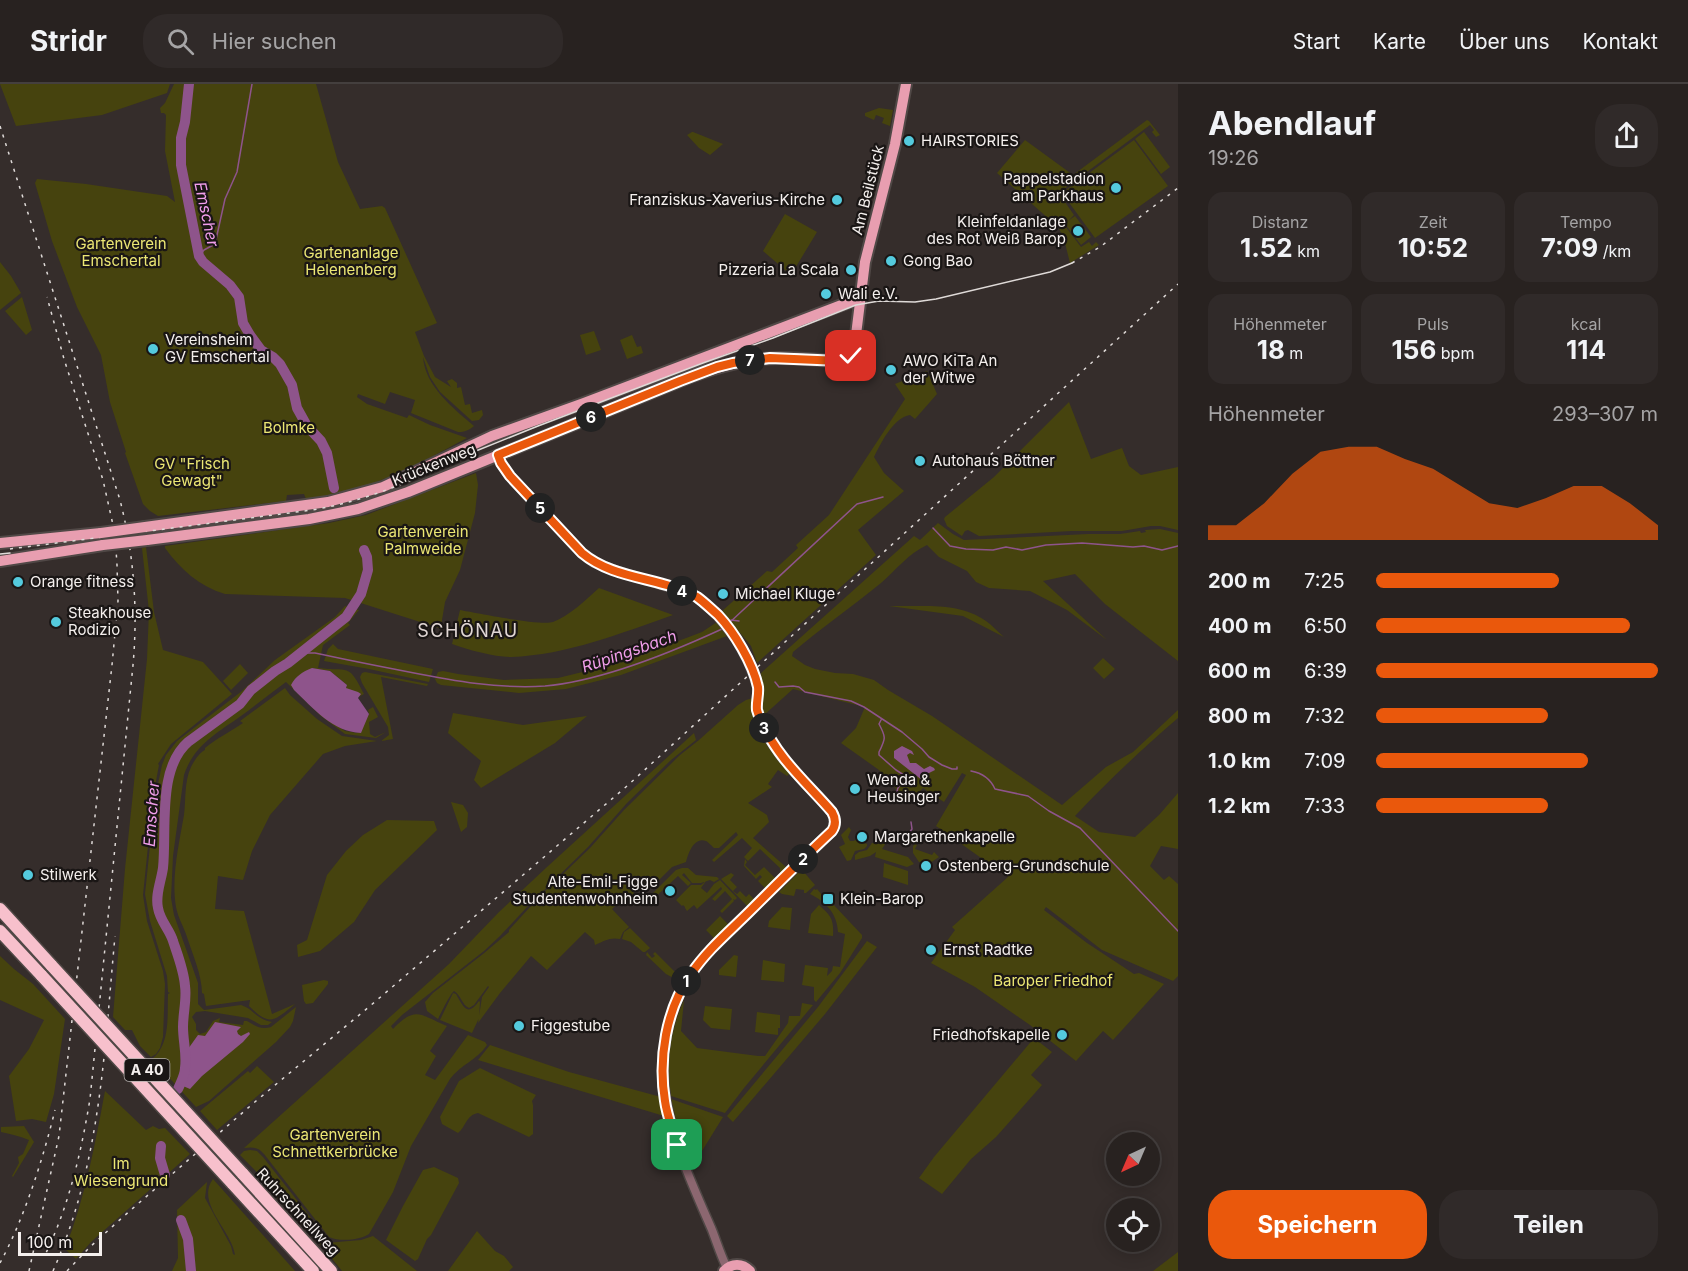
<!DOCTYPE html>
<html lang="de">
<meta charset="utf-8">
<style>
:root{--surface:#282220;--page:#302a29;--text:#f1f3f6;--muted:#a5a4a5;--line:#443f3e;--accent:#ea580c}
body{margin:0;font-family:Inter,sans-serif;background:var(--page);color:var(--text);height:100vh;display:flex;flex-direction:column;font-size:22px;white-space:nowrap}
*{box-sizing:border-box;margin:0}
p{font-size:20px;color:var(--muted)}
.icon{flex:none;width:33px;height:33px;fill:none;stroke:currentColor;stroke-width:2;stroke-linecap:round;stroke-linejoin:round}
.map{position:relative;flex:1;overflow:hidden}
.panel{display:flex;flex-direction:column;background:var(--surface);width:510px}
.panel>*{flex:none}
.needle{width:39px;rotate:224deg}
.buttons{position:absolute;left:1106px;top:1048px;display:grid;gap:12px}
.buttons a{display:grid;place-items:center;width:54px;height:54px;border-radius:50%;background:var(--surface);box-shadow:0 3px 15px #0003,0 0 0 2px var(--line);font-size:30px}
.scale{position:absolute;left:18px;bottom:15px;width:84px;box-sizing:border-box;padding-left:6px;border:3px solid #f4efed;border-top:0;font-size:16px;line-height:21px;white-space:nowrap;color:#f4efed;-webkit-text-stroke:4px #1a1615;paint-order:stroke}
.pin{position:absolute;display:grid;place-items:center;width:51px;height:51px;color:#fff;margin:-26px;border-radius:12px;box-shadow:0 3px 9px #0006}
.km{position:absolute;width:30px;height:30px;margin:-15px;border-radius:50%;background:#222;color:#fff;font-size:16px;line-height:30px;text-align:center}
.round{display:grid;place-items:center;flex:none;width:63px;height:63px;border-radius:24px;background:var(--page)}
.headline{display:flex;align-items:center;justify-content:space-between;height:102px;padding:0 30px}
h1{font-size:33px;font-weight:700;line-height:45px}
.stats{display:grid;grid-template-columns:repeat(3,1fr);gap:9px;height:102px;padding:6px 30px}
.stats div{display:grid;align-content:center;border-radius:15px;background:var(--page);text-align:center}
.stats b{font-size:26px;font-weight:700}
.stats small{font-size:16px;font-weight:400}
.stats p{font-size:16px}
.chart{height:168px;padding:12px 30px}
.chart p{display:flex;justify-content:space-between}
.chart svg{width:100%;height:108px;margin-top:6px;fill:var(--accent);opacity:.7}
.primary-button{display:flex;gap:12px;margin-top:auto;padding:12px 30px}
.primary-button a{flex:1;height:69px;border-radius:24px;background:var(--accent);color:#fff;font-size:24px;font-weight:700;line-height:69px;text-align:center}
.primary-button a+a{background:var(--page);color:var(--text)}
ul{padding:0 30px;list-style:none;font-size:20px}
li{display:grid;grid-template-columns:96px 72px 1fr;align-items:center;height:45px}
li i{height:15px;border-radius:8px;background:var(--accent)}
header{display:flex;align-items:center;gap:36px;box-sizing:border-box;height:84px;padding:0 30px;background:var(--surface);border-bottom:2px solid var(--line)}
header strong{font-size:28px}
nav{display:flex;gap:33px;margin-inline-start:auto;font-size:21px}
.search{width:420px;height:54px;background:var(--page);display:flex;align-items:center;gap:15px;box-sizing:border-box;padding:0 21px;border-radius:24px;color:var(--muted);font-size:22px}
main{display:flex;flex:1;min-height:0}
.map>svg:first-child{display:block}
.green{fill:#46430e}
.water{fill:#8e548b}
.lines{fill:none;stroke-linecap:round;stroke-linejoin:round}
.stream{stroke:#8e548b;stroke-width:1.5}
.river{stroke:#8e548b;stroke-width:10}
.minor-casing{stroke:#504846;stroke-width:11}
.major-casing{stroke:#504846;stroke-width:14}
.highway-casing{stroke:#504846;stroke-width:15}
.minor{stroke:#8c6770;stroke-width:8}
.major{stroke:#e89eb0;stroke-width:10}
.highway{stroke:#f7c0cc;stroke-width:12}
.tram{stroke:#dfdad8;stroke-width:1.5}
.rail{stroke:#dfdad8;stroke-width:1.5;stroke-dasharray:3 6;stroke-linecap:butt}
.major-bridge-casing{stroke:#504846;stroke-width:14;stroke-linecap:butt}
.highway-bridge-casing{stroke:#504846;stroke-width:15;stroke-linecap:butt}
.major-bridge{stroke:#e89eb0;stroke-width:10}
.highway-bridge{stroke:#f7c0cc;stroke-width:12}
.route-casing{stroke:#fff;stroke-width:12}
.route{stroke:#ea580c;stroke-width:8}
.poi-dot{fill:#54cadd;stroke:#1a1615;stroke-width:2}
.labels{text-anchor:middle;stroke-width:4.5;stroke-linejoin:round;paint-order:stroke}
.shield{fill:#1a1615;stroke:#b3aeac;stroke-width:1.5}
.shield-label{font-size:14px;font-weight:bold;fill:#f4efed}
.poi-label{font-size:15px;fill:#f4efed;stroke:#1a1615;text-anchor:start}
.street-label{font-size:15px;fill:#f4efed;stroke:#1a1615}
.park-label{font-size:15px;fill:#ece774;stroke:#1a1615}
.water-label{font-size:16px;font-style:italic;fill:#f19eeb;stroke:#1a1615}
.quarter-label{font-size:18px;letter-spacing:1.5px;fill:#e1d7d4;stroke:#1a1615}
</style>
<header>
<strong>Stridr</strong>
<div class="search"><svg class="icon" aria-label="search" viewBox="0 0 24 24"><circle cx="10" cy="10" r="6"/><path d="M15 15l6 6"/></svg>Hier suchen</div>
<nav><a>Start</a><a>Karte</a><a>Über uns</a><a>Kontakt</a></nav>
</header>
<main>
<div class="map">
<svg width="1178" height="1187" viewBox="0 0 1178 1187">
<rect width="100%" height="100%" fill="#352d2b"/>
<path class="green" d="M0 0H170L167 9 102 31 16 42Z
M174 0H316L338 78 360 125 382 122 385 124 437 239 415 248 424 272 435 293 451 303 447 297 452 295 457 299V304L461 303 465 321 470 320 472 329 482 326 483 331 479 336 472 337 440 308 430 293 423 273C425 302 453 324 474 342 469 346 465 348 458 348L411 329 415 316 390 308 385 320 358 310 357 313 367 320 407 334 409 331 430 341 467 354C416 381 365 410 306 415L304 410 287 411 286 417 158 432 150 427 143 420 125 369 126 368 110 318 101 271 77 223 52 157 35 99 37 95 86 100 167 112 175 118 165 67 166 31 164 29H161L160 24 165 19Z
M879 24 893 26 890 42 882 39 884 34 876 31 874 36 865 32V29Z
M1147 36 1149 37 1160 51 1156 53 1152 48 1154 46 1150 41 1060 108V111L1074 131 1068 137 1075 132 1091 153 1081 161 1065 140 1062 143 1065 142 1081 163 1089 158 1092 162 1096 158 1099 161 1070 179 1065 159 1059 144 997 89 1025 56 1073 91Z
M692 48H693L723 60 710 71 699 64 687 51Z
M1144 48 1170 83 1161 90 1135 55Z
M1134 56 1168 102 1095 154 1062 109Z
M785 130 817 148 791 191 763 167Z
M0 178 11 192 21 209 0 226Z
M22 213 32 246 26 251 5 227Z
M594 247 601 266 586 271 580 251Z
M632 251 637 263 641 262 643 269 627 275 620 256Z
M927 287 937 310 915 335 910 331C893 334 881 359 874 373L884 389 904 407 858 446 876 471 757 579 751 562 722 527 767 487 772 488 798 464 796 461 829 431 905 315 895 300Z
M1069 318 1091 375 1122 364 1129 382 1141 391 1178 383V446L1160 442H1151L1122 447H1072L979 452 968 446 965 447 962 452 947 442 944 435 945 433 994 393Z
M476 389 478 401 475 429 460 486 445 518 441 542 439 544 345 514 225 510C199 502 181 486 165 464V462L329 439 366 431Z
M938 439 953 450 964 456 1088 450H1120L1140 447 1141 449 1146 448 1145 446 1160 445 1178 449V577L1105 520 1075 490 1043 497 1107 556 1067 526 1030 507 989 504 976 498 967 487 939 473 927 461C909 469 896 486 881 499 852 523 821 544 793 568L792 572 805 581 815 585 835 589 853 590 874 596 888 606 932 632 1062 721 1106 683 1133 668 1178 626V634C1142 665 1108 697 1075 732L1099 748 1135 753 1159 731 1178 709V765L1161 762 1150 782 1164 796 1169 792 1178 800V892L1173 897 1102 866 1046 823 1044 826 1087 859 1134 890 1139 889 1164 900 1113 956 1103 947 1076 977 1030 941 975 903 931 879 955 846 952 843 1008 793 936 742 966 691 962 689 944 718 923 704 909 719 879 686 841 659 856 644 865 623 793 605 763 632V608L761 589 914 452 920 456Z
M146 463 154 528 163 566 203 578 232 610 171 660 158 680 159 681 153 713 143 811 147 837 163 887 165 900 163 953 160 964 156 970 151 973 140 962 132 946H125L113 933 125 785 147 575 149 527 142 464Z
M599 504 673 531C621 549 567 571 511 573 494 573 469 566 452 560L460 526C476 529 541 542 553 538 569 532 587 515 599 504Z
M345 522 359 526 348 539 350 541 323 561 318 584C349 588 348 578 364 610L358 613 346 604 347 601 330 587 312 584 323 632 345 647 357 649 369 630 368 626 373 623 378 633 369 638 370 650 375 653 386 648 376 654 345 650 321 632 286 598C271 609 256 621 241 632 217 649 194 661 184 691L173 772 171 814 174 831 198 899V920L204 926 241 921C254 925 255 935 272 938L268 941H261L248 934 205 927 196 928 192 933 196 940V946L200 950 206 948 213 937 220 934 219 938 243 941 244 937H247C256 942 260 946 271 943L296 923 293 937 290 943 276 958 209 1017 196 1023 152 975C171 960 167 931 168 910L170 909 168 908 167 892 150 837 145 810 155 714 162 681 166 671 177 657 242 607 275 576 335 533Z
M889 522C920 523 959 517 986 537 992 541 998 548 1004 553L963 532Z
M717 538 727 552 621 591 566 605 519 609 441 601 437 599 435 595 438 588 443 587 458 590 504 596 558 594 623 578 702 548Z
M333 560 338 565 433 585 429 598 369 585 324 577 328 565Z
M1103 574 1115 585 1104 595 1093 584Z
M240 580 248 589 231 606 223 597Z
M365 588 428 600 427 602 381 593 393 655 381 657 389 651 388 643 362 599 360 593 362 589Z
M285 604 290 611 317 635 342 652 377 657 345 662 323 670 270 731 252 767 243 796 218 792 215 825 244 827 272 930 295 920C274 937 270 943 249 922L250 916 206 922 204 910 202 909C202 891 192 869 187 853 184 843 178 834 176 823 171 793 179 760 184 731 186 717 184 698 191 683 194 677 199 669 205 666V664C217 654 230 648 243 639L240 637Z
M753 614C751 645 771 667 790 689L787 692 778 686 768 700 772 703 748 719 767 731 769 738 753 754 786 783 787 785 781 791 780 790V784L760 765 748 777 744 773 752 764 742 754 714 778 712 776 738 751 736 748 719 764H714C713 763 707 757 706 757 694 752 688 770 686 778L672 783 654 801 651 802 645 799H634V808L629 821 622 815 612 825 629 843 623 848 620 855C610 853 604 857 595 861L594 856 585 848 547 886 531 872 500 909 478 939 482 913 489 903 488 902 474 921 469 924C462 921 461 911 454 907 450 910 441 929 438 935L427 927 425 918 433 909 483 870 509 848V846L541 811 590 764 624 726 680 671 699 656 738 621 746 616Z
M453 629 523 641 587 632 555 659 481 704 474 696 481 677 448 649Z
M694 649 696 656 671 676 627 719 588 763 528 822 500 852 484 867 402 931 391 942 393 945C416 921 420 931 447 942L430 967 436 972 425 991 435 996 468 951 485 958 487 961C477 976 460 981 450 995L411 1062 393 1108 369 1150C360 1156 340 1158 329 1153L264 1070C258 1063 253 1063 244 1064L449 880 499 828 547 783Z
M451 718 463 721 468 729 467 743 461 748Z
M387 736 434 737 437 746 375 806 354 838 320 867 298 873 297 861 307 856 327 791 346 767 363 751Z
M849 743 851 746 848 753 850 757H854L856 755 867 760V762L864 765 855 767 851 776 847 777 839 763 845 760 841 751Z
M872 759H886L882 765 908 773 914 780 907 783 875 773 876 768 870 772 855 776V771L859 768 867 766Z
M915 760 917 761 915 765 932 771 934 768 939 773 930 779 919 778 913 769V762Z
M745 775 747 778 745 781 755 791 764 783 776 795 766 805 758 797 762 793 760 791 756 795 744 782Z
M884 779 908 787V801L883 793Z
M682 784H688L696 791 717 793 719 795 714 798 710 796 701 799H692L684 789 682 791 691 799 688 802 678 792 651 817 648 814 676 786Z
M803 787 815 801 806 809H804V806L796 805 794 812 782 810 779 808 798 789Z
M731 789 734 791 730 796 737 803 733 807 737 810 740 807 746 813 749 810 755 816 748 823 721 795Z
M720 796 737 814 735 816 733 815 734 817 722 829 720 827 732 815 725 807 715 817 712 815 722 805 721 803 697 825 694 821 687 827 685 824V823L683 821 682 822 676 816 691 801H701L706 797 701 804 707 809 714 800Z
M814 805 816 806 817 805 829 819 831 818 862 851V854L840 889 816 918 814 916V903L802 901 805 881 828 884 827 892 832 887 833 882 840 883 845 850 838 848C837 829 826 818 810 810Z
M819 821C831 832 834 835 833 852L808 849 811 830Z
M782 823 792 824 790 846 768 843 769 837Z
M720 832 729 841 715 855 706 846Z
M630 844 650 864 645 868H643L631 858 622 855 624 848Z
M867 857 877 863 825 930 733 1038 727 1032 818 923Z
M647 868 652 874 655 872 653 870 655 868 676 889 679 887 684 892 681 898 666 890 646 871Z
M734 871 738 872 736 893 719 891V886Z
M0 872 14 885 33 900 65 935 54 1010 46 1038 32 1035 16 1037 9 992 29 965 44 936 0 916Z
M763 876 785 880 784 898 761 896Z
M324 896 328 897V900L313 919 306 920 304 917 302 901Z
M453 909 456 910C463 922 467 934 479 917L480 918 479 934 472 949 440 936Z
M684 916 681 947 697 964 758 972H765L788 939 789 932H800L802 919 813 921 744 1004 725 1029 671 1012C666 979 670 946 684 916Z
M705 922 732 925 730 946 711 944 703 936Z
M757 928 780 931V944H778V951L755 948Z
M1034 954 1052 968 1031 991 1042 1001 996 1053 971 1075 942 1110 919 1094 934 1073Z
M490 961 569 988 661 1013 664 1032 478 976Z
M257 982 274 998 217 1046 200 1027 248 987 250 989Z
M480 984 536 1011 532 1017 533 1021V1050L529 1053 478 1029C466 1031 466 1043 458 1049L442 1040 440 1033 459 997Z
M105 1007 146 1046 153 1042 159 1045 165 1044 190 1070 91 1158 76 1175 65 1165C85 1114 95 1061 105 1007Z
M671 1015 723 1033 702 1067 690 1081 681 1057Z
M24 1042 34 1058 13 1093 12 1092 19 1079 18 1073 23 1070 29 1056C19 1052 10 1050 1 1048V1043Z
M250 1066 257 1067 263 1073 329 1157 322 1153 294 1126 240 1071 244 1067Z
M434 1083 458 1094 459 1099 431 1151 427 1155 418 1175 415 1177 386 1156 403 1122 423 1086Z
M213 1095 295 1187H172L178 1174 177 1126 207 1098 205 1114 231 1162 233 1170 235 1171C232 1147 195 1119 213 1095Z
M267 1103 326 1159 361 1156 373 1152 417 1187H342L325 1166Z
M477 1147 495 1167 504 1172 513 1183 509 1187H448Z
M1178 1168V1187H1153Z"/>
<path class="water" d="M312 584 330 587 347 601 346 604 358 608 361 610 358 614 369 630 361 649C333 648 313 624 294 606L291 601C296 592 302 588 312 584Z
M902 662 912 667 914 671 910 669 907 671 910 679H916L924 685 930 682 934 684 935 686 927 690 929 697 927 700 894 674V667Z
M215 938 241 943 237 947 238 950 241 952 249 948 250 950 243 958 202 992 190 1005 183 1002 189 988 188 965 198 951 205 952Z"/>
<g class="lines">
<path class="stream" d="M199 172 204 166 215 160 225 115 237 88 252 0
M933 444 950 462 966 465 993 466 1006 463 1022 466 1046 461 1082 459 1133 463 1144 462 1162 466 1178 462
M731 536 739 537
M728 540 857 420 883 413
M296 571 304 569H315C347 576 378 582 409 588 454 597 499 605 545 602 602 597 670 569 722 545
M775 598 779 603 793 602 799 603 805 608 851 617 864 623 902 648 922 665 929 673 942 681 952 685H957V683
M881 636 879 640C886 653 886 654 879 668V671L896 686 907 693 906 699C901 699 897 703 897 708
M971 687C982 689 990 694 995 705L1028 712 1049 727 1080 744 1178 847
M909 749 912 745 911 738"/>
<path class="river" d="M189 0 185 38 181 54V81L199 172 203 178 230 201 239 213 243 239 250 251 261 266 273 273 280 280 292 301 297 324 307 342 321 357 327 369 334 404
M178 1005C181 998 185 991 185 984 187 970 183 957 183 943 183 929 187 915 185 902 184 887 178 872 173 857 170 846 160 837 158 824 155 811 161 798 163 784 167 745 157 685 188 658L240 620 251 606 275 587 288 579 346 533 361 510 368 486 367 473 364 466
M161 1062 160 1074 165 1091
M181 1136 188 1155 191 1187"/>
<defs>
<path id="minor" d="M498 371 501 379 510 392 582 469 593 478 611 485 688 509 701 516 717 531 736 555 748 577 758 603 757 627 770 656 780 671 832 728C836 735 836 741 832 747 802 774 775 803 747 830 727 850 702 870 688 894 637 983 675 1061 712 1146 717 1159 721 1172 727 1184"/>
<path id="major" d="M145 443 328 418 383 403 492 352 584 319 860 214
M147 456 309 435 358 425 408 408 680 297C712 284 745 274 780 274 799 274 817 276 836 277L847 275 853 268 855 259 865 178 895 60 906 0
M0 459 101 449
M0 477 103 461
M724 1187C732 1179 742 1179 750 1187"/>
<path id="highway" d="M0 825 52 882
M0 847 42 892
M242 1089 331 1187
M232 1099 313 1187"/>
</defs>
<use href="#minor" class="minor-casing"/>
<use href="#major" class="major-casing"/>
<use href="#highway" class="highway-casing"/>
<use href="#minor" class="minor"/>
<use href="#major" class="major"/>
<use href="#highway" class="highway"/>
<path class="tram" d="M471 369 538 342 703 279 773 254 856 221 879 217 915 218 936 215 1050 188 1072 179
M0 470 10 469"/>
<path class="rail" d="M0 42 120 416C134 471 138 525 133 581L90 1015C81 1069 69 1122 45 1171
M1072 179 1100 163 1178 104
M10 465 312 426C372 416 417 394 471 369
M0 1179C24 1135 43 1075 55 1026
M29 1187 59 1052 112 581 118 517 117 481 115 450 103 396 64 275 47 213
M53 1187C101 1078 104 969 115 852
M67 1187 90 1163 124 1132 256 1017 370 922 627 702 1178 200"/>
<defs>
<path id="major-bridge" d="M101 449 145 443
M103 461 147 456"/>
<path id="highway-bridge" d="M52 882 242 1089
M42 892 232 1099"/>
</defs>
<use href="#major-bridge" class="major-bridge-casing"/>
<use href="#highway-bridge" class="highway-bridge-casing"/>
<use href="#major-bridge" class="major-bridge"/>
<use href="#highway-bridge" class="highway-bridge"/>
</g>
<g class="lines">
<defs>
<path id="route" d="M677 1061C673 1046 667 1032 665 1017 658 975 666 925 691 890 707 866 730 847 750 827 777 800 804 773 832 747 836 741 836 735 832 728 808 700 777 674 762 638 760 635 758 630 757 626 756 618 759 611 758 603 753 579 734 548 718 531 711 525 704 518 697 513 661 493 614 496 582 469L510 392 501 379 498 371 680 297 717 283 733 279 770 274 841 277 851 272"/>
</defs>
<use href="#route" class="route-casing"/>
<use href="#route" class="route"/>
</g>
<g class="poi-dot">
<circle cx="909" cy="57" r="6"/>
<circle cx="1116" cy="104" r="6"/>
<circle cx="837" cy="116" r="6"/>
<circle cx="1078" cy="147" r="6"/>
<circle cx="891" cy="177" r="6"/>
<circle cx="851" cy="186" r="6"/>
<circle cx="826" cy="210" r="6"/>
<circle cx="153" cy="265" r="6"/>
<circle cx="891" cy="286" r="6"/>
<circle cx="920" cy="377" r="6"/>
<circle cx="18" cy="498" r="6"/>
<circle cx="723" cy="510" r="6"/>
<circle cx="56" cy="538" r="6"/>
<circle cx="855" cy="705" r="6"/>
<circle cx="862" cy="753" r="6"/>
<circle cx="926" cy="782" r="6"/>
<circle cx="28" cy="791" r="6"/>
<circle cx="670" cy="807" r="6"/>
<rect x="822" y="809" width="12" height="12" rx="3"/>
<circle cx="931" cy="866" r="6"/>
<circle cx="519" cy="942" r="6"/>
<circle cx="1062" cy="951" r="6"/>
</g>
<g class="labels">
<rect class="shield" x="124.5" y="975" width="45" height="22" rx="4.5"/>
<g class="shield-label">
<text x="147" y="991">A 40</text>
</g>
<g class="poi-label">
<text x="921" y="62">HAIRSTORIES</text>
<text x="1104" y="100" text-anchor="end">Pappelstadion<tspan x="1104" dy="17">am Parkhaus</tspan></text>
<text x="825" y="121" text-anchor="end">Franziskus-Xaverius-Kirche</text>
<text x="1066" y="143" text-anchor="end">Kleinfeldanlage<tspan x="1066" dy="17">des Rot Weiß Barop</tspan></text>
<text x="903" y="182">Gong Bao</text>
<text x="839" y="191" text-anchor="end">Pizzeria La Scala</text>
<text x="838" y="215">Wali e.V.</text>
<text x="165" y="261">Vereinsheim<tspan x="165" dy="17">GV Emschertal</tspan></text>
<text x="903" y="282">AWO KiTa An<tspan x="903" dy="17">der Witwe</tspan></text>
<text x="932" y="382">Autohaus Böttner</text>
<text x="30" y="503">Orange fitness</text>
<text x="735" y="515">Michael Kluge</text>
<text x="68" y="534">Steakhouse<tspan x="68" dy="17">Rodizio</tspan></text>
<text x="867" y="701">Wenda &amp;<tspan x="867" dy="17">Heusinger</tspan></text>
<text x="874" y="758">Margarethenkapelle</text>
<text x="938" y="787">Ostenberg-Grundschule</text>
<text x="40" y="796">Stilwerk</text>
<text x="658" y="803" text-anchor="end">Alte-Emil-Figge<tspan x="658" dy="17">Studentenwohnheim</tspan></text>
<text x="840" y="820">Klein-Barop</text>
<text x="943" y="871">Ernst Radtke</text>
<text x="531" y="947">Figgestube</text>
<text x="1050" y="956" text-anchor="end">Friedhofskapelle</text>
</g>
<g class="street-label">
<text transform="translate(868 106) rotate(-76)" y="5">Am Beilstück</text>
<text transform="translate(434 381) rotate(-22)" y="5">Krückenweg</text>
<text transform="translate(298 1128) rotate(47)" y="5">Ruhrschnellweg</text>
</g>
<g class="park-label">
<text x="121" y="165">Gartenverein<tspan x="121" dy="17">Emschertal</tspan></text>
<text x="351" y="174">Gartenanlage<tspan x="351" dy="17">Helenenberg</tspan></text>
<text x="289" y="349">Bolmke</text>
<text x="192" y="385">GV "Frisch<tspan x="192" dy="17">Gewagt"</tspan></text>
<text x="423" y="453">Gartenverein<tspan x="423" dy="17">Palmweide</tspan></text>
<text x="1053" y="902">Baroper Friedhof</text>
<text x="335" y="1056">Gartenverein<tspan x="335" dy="17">Schnettkerbrücke</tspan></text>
<text x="121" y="1085">Im<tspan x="121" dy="17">Wiesengrund</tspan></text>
</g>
<g class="water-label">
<text transform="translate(207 130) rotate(78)" y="6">Emscher</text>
<text transform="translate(629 567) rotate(-19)" y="6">Rüpingsbach</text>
<text transform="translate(151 730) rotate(-86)" y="6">Emscher</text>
</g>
<g class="quarter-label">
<text x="468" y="553">SCHÖNAU</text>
</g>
</g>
</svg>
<div class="buttons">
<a><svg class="needle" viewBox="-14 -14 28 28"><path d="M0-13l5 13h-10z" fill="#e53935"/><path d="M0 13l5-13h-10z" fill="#a5a4a5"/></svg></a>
<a><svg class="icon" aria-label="locate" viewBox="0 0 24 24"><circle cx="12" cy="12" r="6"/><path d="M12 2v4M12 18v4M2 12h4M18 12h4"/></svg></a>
</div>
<div class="scale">100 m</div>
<div class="pin" style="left:677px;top:1061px;background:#1e9e55"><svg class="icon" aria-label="arrive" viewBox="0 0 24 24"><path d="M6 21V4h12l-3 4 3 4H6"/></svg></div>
<div class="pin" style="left:851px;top:272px;background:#d93025"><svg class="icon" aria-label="check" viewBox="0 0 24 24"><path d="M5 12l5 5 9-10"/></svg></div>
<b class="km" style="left:686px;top:897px">1</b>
<b class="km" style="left:803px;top:775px">2</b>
<b class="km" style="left:764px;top:644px">3</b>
<b class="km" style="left:682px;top:507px">4</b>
<b class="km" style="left:540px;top:424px">5</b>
<b class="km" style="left:591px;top:333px">6</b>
<b class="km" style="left:750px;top:276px">7</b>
</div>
<section class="panel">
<div class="headline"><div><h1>Abendlauf</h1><p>19:26</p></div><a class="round"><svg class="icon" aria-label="share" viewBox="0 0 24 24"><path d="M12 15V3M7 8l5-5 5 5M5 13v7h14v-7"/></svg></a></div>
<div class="stats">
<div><p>Distanz</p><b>1.52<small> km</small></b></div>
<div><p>Zeit</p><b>10:52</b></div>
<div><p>Tempo</p><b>7:09<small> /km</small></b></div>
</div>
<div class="stats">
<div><p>Höhenmeter</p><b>18<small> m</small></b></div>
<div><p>Puls</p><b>156<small> bpm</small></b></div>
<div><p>kcal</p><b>114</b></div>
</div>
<div class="chart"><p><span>Höhenmeter</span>293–307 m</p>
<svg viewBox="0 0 160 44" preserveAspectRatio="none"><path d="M0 44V38L10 38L20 29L30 17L40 8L50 6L60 6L70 11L80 15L90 22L100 29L110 31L120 27L130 22L140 22L150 29L160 38V44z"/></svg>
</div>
<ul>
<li><b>200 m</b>7:25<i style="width:65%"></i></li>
<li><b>400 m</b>6:50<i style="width:90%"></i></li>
<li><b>600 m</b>6:39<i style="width:100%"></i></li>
<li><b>800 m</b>7:32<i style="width:61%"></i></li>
<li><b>1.0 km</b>7:09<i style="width:75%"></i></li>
<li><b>1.2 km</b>7:33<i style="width:61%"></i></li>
</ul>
<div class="primary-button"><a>Speichern</a><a>Teilen</a></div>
</section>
</main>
